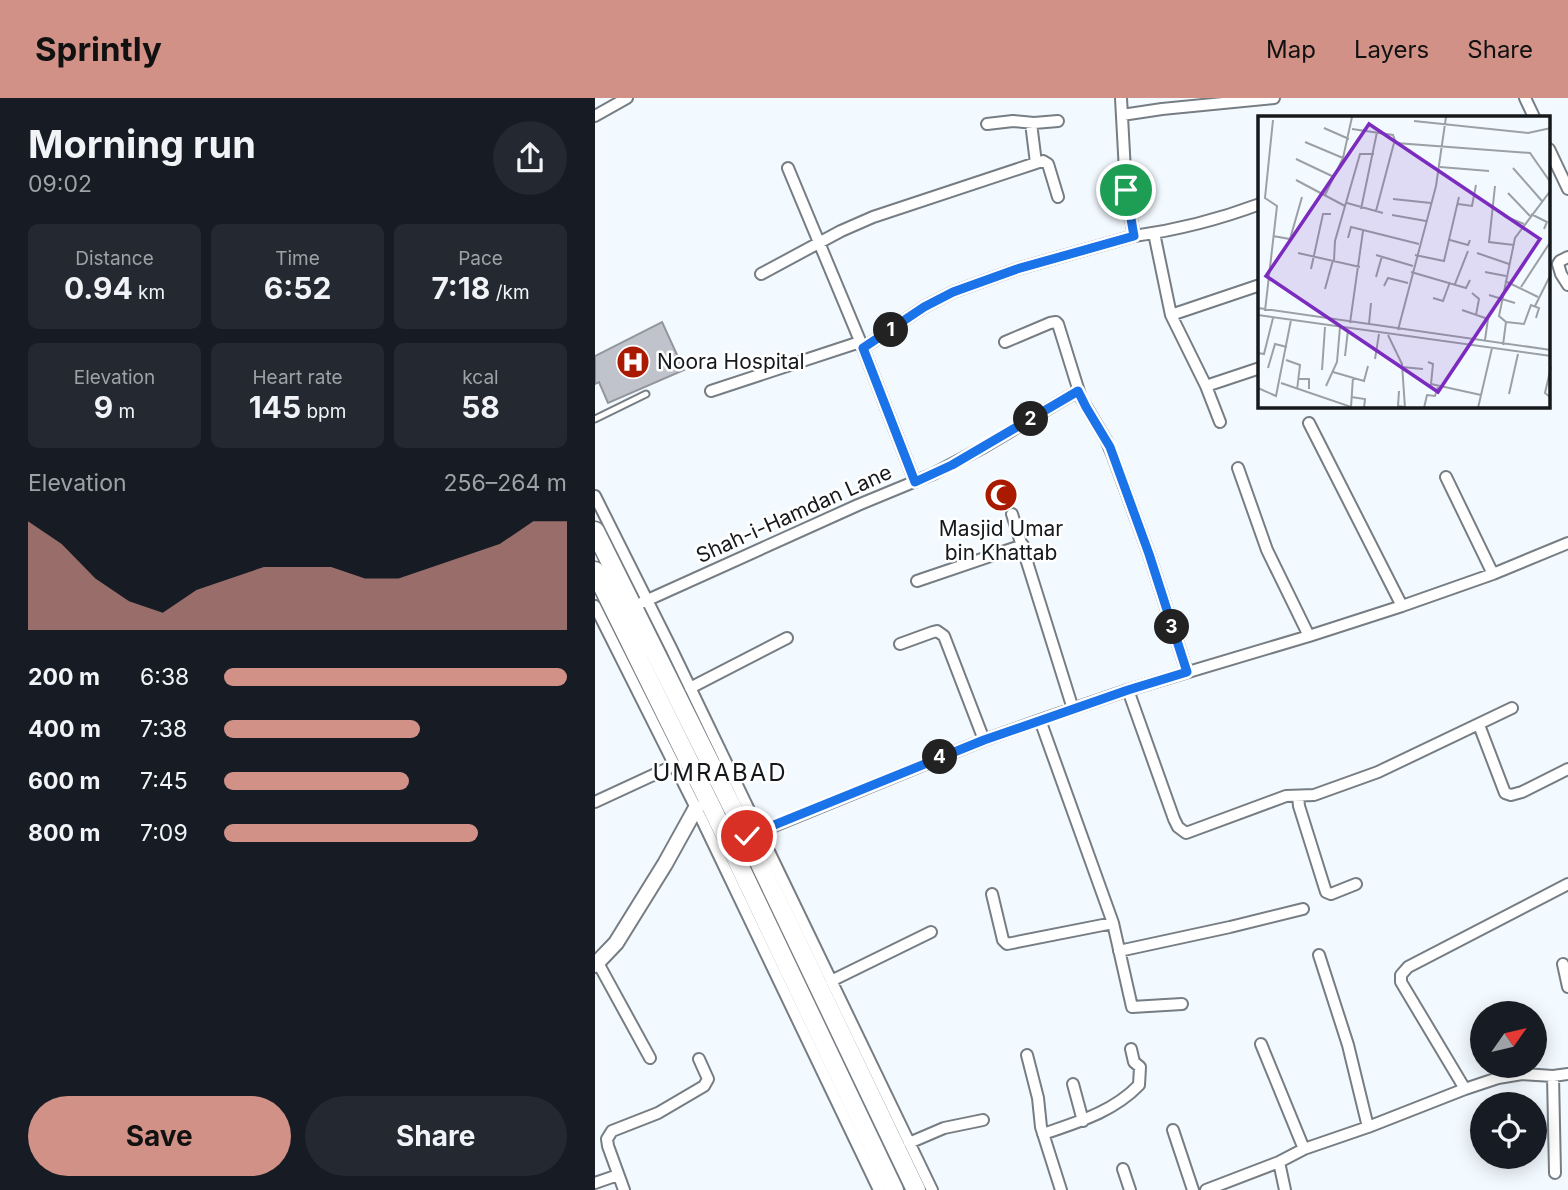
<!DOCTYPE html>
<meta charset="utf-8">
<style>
:root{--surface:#171b24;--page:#242831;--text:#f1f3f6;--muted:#9ea1a6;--accent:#d19187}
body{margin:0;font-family:Inter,sans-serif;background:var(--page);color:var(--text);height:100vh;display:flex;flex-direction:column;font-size:26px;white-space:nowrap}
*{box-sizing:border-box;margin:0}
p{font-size:23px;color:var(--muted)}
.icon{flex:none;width:38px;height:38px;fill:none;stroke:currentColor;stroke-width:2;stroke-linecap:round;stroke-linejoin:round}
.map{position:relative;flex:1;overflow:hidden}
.sheet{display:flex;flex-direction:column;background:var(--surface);width:595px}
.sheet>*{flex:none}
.needle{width:46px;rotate:56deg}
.controls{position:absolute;left:875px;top:903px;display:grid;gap:14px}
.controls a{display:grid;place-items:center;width:77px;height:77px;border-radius:50%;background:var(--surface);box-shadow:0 4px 18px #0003;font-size:35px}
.pin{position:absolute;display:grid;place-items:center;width:60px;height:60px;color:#fff;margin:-30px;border:4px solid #fff;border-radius:50%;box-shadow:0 2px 7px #0007}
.km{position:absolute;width:35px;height:35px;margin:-18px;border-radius:50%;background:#222;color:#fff;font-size:19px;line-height:35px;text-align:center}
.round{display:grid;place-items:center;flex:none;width:74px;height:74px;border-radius:37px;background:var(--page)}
.head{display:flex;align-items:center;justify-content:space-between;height:119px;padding:0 28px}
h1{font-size:38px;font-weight:700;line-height:52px}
.figures{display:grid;grid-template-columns:repeat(3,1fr);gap:10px;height:119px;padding:7px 28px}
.figures div{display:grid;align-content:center;border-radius:10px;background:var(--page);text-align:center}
.figures b{font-size:30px;font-weight:700}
.figures small{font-size:19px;font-weight:400}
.figures p{font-size:19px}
.chart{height:196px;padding:14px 28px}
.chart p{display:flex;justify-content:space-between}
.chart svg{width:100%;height:126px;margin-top:7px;fill:var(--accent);opacity:.7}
.action{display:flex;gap:14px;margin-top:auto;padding:14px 28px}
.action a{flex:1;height:80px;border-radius:42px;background:var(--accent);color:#111;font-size:28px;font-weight:700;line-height:80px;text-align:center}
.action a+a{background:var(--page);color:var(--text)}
ul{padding:0 28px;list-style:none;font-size:23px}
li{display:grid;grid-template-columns:112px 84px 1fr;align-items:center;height:52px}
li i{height:18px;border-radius:9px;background:var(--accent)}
header{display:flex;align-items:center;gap:42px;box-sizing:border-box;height:98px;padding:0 35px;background:var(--accent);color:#111}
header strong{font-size:33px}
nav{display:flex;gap:38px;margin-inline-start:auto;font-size:24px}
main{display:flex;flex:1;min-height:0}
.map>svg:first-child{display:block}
.building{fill:#c1c3cc;stroke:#93969d;stroke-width:2}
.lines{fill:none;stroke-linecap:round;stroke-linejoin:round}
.service-casing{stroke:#767d83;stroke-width:9}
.minor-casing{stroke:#767d83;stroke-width:14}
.tertiary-casing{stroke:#767d83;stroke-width:18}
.trunk-casing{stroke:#767d83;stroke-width:21}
.service{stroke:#fff;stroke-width:5}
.minor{stroke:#fff;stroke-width:10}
.tertiary{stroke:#fff;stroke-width:14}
.trunk{stroke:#fff;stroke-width:18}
.route-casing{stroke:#fff;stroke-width:14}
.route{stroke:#1a73e8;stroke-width:9}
.labels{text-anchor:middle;stroke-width:5;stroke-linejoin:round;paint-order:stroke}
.poi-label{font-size:21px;fill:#16191b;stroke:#fff;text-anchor:start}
.street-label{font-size:21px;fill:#16191b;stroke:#fff}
.quarter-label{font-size:24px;letter-spacing:2px;fill:#16191b;stroke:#fff}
.inset-road{fill:none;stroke:#9ba0a4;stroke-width:2}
.view{fill:#7b2cbf;fill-opacity:0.15;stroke:#7b2cbf;stroke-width:3.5}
.inset-edge{fill:none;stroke:#16191b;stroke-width:3.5}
</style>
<header>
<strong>Sprintly</strong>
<nav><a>Map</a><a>Layers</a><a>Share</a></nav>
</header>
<main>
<section class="sheet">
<div class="head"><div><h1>Morning run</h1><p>09:02</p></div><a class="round"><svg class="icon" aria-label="share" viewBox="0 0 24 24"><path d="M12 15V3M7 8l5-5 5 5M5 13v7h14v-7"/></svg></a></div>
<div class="figures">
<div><p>Distance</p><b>0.94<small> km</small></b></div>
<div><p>Time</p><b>6:52</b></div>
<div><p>Pace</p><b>7:18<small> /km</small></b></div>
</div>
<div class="figures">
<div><p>Elevation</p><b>9<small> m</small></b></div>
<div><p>Heart rate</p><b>145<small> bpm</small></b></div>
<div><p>kcal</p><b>58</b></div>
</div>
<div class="chart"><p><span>Elevation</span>256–264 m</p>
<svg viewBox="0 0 160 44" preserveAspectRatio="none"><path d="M0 44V6L10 14L20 26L30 34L40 38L50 30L60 26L70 22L80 22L90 22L100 26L110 26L120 22L130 18L140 14L150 6L160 6V44z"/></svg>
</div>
<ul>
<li><b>200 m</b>6:38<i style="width:100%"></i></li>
<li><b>400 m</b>7:38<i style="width:57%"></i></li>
<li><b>600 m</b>7:45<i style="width:54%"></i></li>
<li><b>800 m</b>7:09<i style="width:74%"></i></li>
</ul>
<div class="action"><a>Save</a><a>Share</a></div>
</section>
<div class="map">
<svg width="973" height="1092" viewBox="0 0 973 1092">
<rect width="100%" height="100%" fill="#f3faff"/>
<path class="building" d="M67 224 89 272 13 305 4 284 0 286V258Z"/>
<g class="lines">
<defs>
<path id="service" d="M0 321 51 296"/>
<path id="minor" d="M526 0 531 92 539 138
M930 0 939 19
M527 17 567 11 679 0
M0 18 32 0
M436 25 441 65
M392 26 418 23 439 25 463 23
M954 51 973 91
M193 70 268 250 320 384
M559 135 576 217 611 288 625 324
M973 159 965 163 963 166 966 176 973 187
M166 176 246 133 278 119 441 65 448 63 453 66 463 99
M576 217 665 187
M410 244 455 225 461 224 463 226 486 300 511 342 518 358 554 456 592 574
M268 250 329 209 358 194 422 171 539 138C582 132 625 121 665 106
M611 288 665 270
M116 293 265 244
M714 325 807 508
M643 370 672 452 714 538
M851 379 898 476
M0 398 76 550 337 1092
M417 416 478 611
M322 483 428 447
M46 505 263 407 338 376 389 349 483 293
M0 508 107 722 284 1092
M305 546 338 534 342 533 349 538 389 642
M95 590 192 540
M533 592 579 721 583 729 591 735 691 698 719 697 783 674 917 610
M445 622 518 825 537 909 587 906
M884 627 910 695 916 697 927 694 973 671
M703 698 704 708 731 794 736 796 761 786
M0 704 80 667
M152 739 389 642 445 622 533 592 714 538 807 508 898 476 973 445
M397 796 408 842 412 846 518 825
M524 853 635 829 708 811
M724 857 753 947 773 1029
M3 865 55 960
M968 866 973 889
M236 883 336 834
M666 946 709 1051
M432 957 443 1000 446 1029 466 1092
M958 978 960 1075
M478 986 488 1023
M870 991 806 884V877L813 869 973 786
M578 1032 598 1092
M448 1036C483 1024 518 1014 544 987L545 969 539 964 536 951
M314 1045 349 1030 388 1022
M684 1064 690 1092
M528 1071 535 1092
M0 1085 23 1077
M29 1092 13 1048 12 1041 17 1033 63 1015 109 988 113 981 104 961
M611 1092 684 1064 709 1051 773 1029 870 991 903 980 927 976 958 978 973 976"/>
<path id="tertiary" d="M0 867 21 845 70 766 101 710"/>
<path id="trunk" d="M0 433 152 739 321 1092
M0 473 118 712 299 1092"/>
</defs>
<use href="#service" class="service-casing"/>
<use href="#minor" class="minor-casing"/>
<use href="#tertiary" class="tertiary-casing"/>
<use href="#trunk" class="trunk-casing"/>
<use href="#service" class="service"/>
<use href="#minor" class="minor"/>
<use href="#tertiary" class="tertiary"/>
<use href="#trunk" class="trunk"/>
</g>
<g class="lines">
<defs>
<path id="route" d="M152 738 389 642 533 592 592 574 554 456 515 349 491 309 483 293 357 367 320 384 268 250 329 209 358 194 422 171 539 138 531 92"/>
</defs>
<use href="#route" class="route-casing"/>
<use href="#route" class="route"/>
</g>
<defs>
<symbol id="hospital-disc" viewBox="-11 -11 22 22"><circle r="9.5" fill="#a91a00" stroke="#fff"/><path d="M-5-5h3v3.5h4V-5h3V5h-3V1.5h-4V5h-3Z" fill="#fff"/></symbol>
<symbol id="mosque-disc" viewBox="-11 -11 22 22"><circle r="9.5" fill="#a91a00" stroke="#fff"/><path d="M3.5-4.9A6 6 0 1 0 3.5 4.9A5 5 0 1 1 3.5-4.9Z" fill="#fff"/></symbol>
</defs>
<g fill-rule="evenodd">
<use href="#hospital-disc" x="19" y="245" width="38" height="38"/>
<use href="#mosque-disc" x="387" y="378" width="38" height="38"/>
</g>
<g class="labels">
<g class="poi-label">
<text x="62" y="271">Noora Hospital</text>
<text x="406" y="438" text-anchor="middle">Masjid Umar<tspan x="406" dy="24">bin Khattab</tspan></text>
</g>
<g class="street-label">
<text transform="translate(199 416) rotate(-24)" y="7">Shah-i-Hamdan Lane</text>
</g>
<g class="quarter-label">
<text x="125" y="683">UMRABAD</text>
</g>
</g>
<g transform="translate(663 18)">
<rect width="292" height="292" fill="#f3faff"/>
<path class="inset-road" d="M156 5 270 17 293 12M66 12 91 23M94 13 135 19 138 27 272 37 293 67M47 26 85 42M38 43 76 61M182 51 231 55M255 52 284 85M38 64 87 90M237 70 231 126 256 129M250 77 272 100M67 79 85 42 94 1M135 83 173 87M89 87 125 97M200 88 214 90 218 69M103 93 119 16M118 95 136 27M273 98 289 106 286 113M134 99 168 105M246 100 266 108M15 120 32 123 44 81M90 122 93 111 161 128M192 124 210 129 212 124M40 137 102 151M219 137 251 148M118 139 155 150M157 139 186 145 201 81M76 145 77 125 102 38H116M53 153 65 98H73M153 156 208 172 212 164M227 156 248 160M118 161 124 140M247 165 280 181M197 168 210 135M126 170 130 162 150 167M263 171 293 125M67 173 75 144M214 177 221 183 218 199M231 179 257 187M175 182 185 185 192 166M277 190 293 158M0 192 293 234M204 194 230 203 227 224M7 195 19 90 7 82 15 4M0 199 293 240M248 206 266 208 273 189 281 192 278 202M92 207 105 115M111 208 113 187M140 214 178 70 188 1M130 219 144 248 147 292M245 229 248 206 241 200 257 122 293 74M0 237 6 238 15 202M87 240 90 214M117 243 121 218M28 244 42 249 39 274M170 246 175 248 173 268 223 279M144 251 165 253M293 251 287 277 293 282M10 252 17 228 29 231M64 254 67 211M75 256 106 265 110 250M40 263H51V273M23 267 93 291 95 261M68 270 79 246 82 211M0 272 18 280 33 204M141 275 140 290 147 291M251 278 260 238M93 281 107 283 106 292M166 292 169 279 177 280 180 271M220 292 234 232"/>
<path class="view" d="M111 8 282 123 180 276 8 160Z"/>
<rect width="292" height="292" class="inset-edge"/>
</g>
</svg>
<div class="controls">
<a><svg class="needle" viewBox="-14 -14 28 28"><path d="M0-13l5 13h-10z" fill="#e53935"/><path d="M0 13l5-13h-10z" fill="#9ea1a6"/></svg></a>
<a><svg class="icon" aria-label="locate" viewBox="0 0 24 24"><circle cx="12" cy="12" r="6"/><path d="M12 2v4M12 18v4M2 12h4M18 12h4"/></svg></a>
</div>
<div class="pin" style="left:531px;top:92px;background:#1e9e55"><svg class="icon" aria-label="arrive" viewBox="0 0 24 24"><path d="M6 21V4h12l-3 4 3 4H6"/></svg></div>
<div class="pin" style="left:152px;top:738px;background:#d93025"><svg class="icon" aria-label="check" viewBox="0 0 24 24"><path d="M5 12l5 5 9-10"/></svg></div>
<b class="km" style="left:296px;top:232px">1</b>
<b class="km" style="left:436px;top:321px">2</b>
<b class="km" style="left:577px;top:529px">3</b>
<b class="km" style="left:345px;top:659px">4</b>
</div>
</main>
